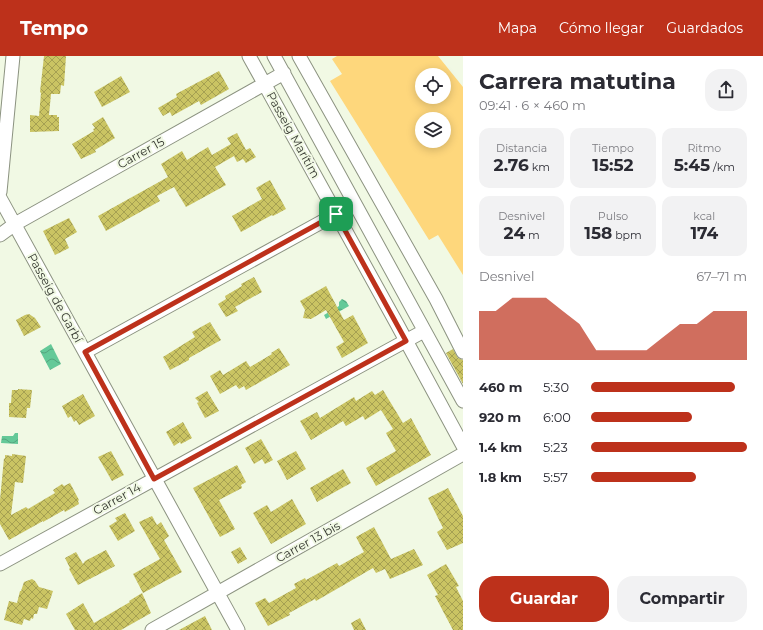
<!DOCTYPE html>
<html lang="es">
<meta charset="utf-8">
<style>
:root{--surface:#fff;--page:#f2f2f3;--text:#2b2b33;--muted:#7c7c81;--accent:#bd311b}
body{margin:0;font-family:Montserrat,sans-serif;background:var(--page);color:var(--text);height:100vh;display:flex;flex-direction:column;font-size:15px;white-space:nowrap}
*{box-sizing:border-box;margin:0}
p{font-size:13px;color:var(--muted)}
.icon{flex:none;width:22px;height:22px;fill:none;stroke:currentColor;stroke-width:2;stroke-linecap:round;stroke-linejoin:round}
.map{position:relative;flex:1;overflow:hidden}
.panel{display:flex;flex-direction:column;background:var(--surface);width:300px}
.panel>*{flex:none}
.fabs{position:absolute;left:415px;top:12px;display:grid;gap:8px}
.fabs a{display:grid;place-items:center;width:36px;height:36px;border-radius:50%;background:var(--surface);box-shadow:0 2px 10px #0003;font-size:20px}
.pin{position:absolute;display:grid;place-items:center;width:34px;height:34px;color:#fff;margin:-17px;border-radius:8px;box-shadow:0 2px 6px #0006}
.round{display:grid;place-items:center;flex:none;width:42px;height:42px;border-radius:16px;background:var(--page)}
.overview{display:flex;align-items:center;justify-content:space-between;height:68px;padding:0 16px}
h1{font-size:22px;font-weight:700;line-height:30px}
.figures{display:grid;grid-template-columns:repeat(3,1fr);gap:6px;height:68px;padding:4px 16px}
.figures div{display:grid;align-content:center;border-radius:10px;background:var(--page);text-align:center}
.figures b{font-size:17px;font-weight:700}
.figures small{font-size:11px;font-weight:400}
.figures p{font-size:11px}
.chart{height:112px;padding:8px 16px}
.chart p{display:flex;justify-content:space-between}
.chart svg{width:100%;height:72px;margin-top:4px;fill:var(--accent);opacity:.7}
.button{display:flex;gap:8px;margin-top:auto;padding:8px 16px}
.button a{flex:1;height:46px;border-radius:16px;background:var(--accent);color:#fff;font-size:16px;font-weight:700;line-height:46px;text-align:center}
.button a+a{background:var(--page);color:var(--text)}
ul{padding:0 16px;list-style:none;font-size:13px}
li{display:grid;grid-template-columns:64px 48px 1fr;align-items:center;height:30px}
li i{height:10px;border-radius:5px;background:var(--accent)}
header{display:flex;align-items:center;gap:24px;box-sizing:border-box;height:56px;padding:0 20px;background:var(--accent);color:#fff}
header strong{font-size:19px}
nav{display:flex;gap:22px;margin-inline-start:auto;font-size:14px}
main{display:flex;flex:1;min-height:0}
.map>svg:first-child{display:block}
.green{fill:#fed77c;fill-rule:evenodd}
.water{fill:url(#water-waves)}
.building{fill:url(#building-cross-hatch)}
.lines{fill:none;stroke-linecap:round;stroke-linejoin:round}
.street-casing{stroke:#8c9381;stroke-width:15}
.street{stroke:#fff;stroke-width:13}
.route-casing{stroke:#fff;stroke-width:8}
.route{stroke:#bd311b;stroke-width:5}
.labels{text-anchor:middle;stroke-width:4;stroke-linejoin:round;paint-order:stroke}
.street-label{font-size:12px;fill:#373a32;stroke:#f1f9e4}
</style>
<header>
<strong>Tempo</strong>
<nav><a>Mapa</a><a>Cómo llegar</a><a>Guardados</a></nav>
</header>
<main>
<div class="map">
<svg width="463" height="574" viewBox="0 0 463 574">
<defs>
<pattern id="water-waves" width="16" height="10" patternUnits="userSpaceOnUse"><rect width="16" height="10" fill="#64c998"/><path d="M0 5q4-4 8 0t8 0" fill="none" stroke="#53a47d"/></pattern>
<pattern id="building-cross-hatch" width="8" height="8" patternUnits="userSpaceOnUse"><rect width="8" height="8" fill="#cac463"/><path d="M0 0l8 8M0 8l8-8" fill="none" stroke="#a5a052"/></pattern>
</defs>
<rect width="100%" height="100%" fill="#f1f9e4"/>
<path class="green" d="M337 0H438L463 31V219L438 179 429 184 330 25 342 18 332 3ZM422 19H444V41H422ZM422 63H444V85H422Z"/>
<path class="water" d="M342 243 346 245 349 250 326 263 324 259 339 250V246Z
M51 288 61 308 50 314 40 295Z
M15 377H18V388L1 387 2 380H13Z"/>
<path class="building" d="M44 0H66L64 30 61 29 60 38H51L49 59H57V61H59V75L30 76V59L39 60 41 37 40 36Z
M219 15 229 33 201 49 199 45 172 60 170 56 163 60 158 52 177 41 176 38Z
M121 20 130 36 102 51 94 36Z
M103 61 115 82 95 94 96 96 81 103 72 88 94 75 93 73 95 72 92 68Z
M237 77 246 94 250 92 256 101 246 107 243 103 237 106 234 100 215 111 226 129 186 151 174 131 157 140 160 145 106 175 98 160 168 121 161 108 182 95 187 104 208 91 212 99 231 88 227 82Z
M270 124 286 153 273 160 272 159 241 176 232 160 262 143 256 132Z
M69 162 77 176 65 183 69 192 55 199 43 175Z
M254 221 262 236 235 251 238 255 226 261 218 248 226 243 225 240 242 230 241 228Z
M326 230 344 264 353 259 368 287 342 302 336 291 344 286 326 254 311 263 303 262 305 254 300 245Z
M29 258 35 262 41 271 24 280 16 264 25 259Z
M210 266 221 284 189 302V304L170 314 163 301 195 281 192 276Z
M279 292 290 309 246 334 244 330 239 333 236 329 220 338 210 320 220 314 223 319 246 305 250 311 272 298 271 297Z
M453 293 458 302 463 304V328L446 297Z
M18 333 32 334 30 352H27L26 362 9 361V347H11L12 334H18Z
M383 334 403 367 411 362 431 399 376 430 366 412 396 395 386 377 393 373 381 354 365 364 363 360 346 370 343 365 311 384 300 365 317 356 320 362 354 341 356 345 372 335 375 339Z
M207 335 219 355 205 362 197 347 199 346 195 342Z
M83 338 95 360 79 369 76 364 74 366 71 360 68 362 62 350Z
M183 366 192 382 181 388 180 386 174 390 166 376Z
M261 383 273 404 265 408 262 403 254 408 245 392Z
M111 395 124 419 112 425 98 401Z
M296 395 306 413 287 424 277 405Z
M12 398 26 400 23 427 15 426 11 459 26 451 28 453 55 437 53 434 62 428 64 430 70 427 79 444 78 445 79 448 65 456 64 454 43 466V465L9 484 0 468V444L4 402 5 403V399L12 400Z
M237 409 246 426 241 429 242 432 219 444 235 473 220 481 193 432Z
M343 413 351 427 317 446 310 432Z
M448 432 463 460V487L447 494 437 476 443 472 428 442Z
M292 443 306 468 271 488 253 457 267 449 271 456Z
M125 457 135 475 118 485 109 470 117 465 115 462Z
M152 460 157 469 161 466 169 480 164 484 182 516 143 537 133 518 160 503 139 466Z
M374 471 391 503 414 493 423 509 390 523 385 513 376 517 373 512 316 545 315 543 289 557 290 559 268 570 255 547 265 542 269 547 296 532 294 528 305 522 306 524 337 507 339 510 364 496 356 481Z
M240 491 247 503 238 508 231 496Z
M106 494 115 510 78 529 69 513 70 512 65 502 76 496 83 508 85 505Z
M446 508 459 530 456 531 463 545V574H453L435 540 438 539 427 519Z
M32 523 35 525 39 531 53 535 47 553 39 551 37 558H34L33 563 31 562 30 565 24 563 22 569 4 564 9 545 17 547 20 535H21L24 526Z
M142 537 151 557 121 574H75L66 558 83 547 94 567 130 546 129 545Z
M205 560 212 574H179Z
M360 562 366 574H354L351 567Z"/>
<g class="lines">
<defs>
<path id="street" d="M249 0 397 268 463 390
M274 0 463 345
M299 0 436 243 463 296
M0 136 13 0
M0 142 238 574
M0 179 15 168 284 17
M85 296 336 158
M0 508 389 294 424 275
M152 574 463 398"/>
</defs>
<use href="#street" class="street-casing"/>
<use href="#street" class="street"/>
</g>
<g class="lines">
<defs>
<path id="route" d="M336 158 406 285 154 423 85 296Z"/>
</defs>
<use href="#route" class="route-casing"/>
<use href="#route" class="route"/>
</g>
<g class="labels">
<g class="street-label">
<text transform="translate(293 79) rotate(61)" y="4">Passeig Marítim</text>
<text transform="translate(141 97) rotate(-29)" y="4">Carrer 15</text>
<text transform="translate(55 242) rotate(61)" y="4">Passeig de Garbí</text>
<text transform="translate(117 443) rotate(-29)" y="4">Carrer 14</text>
<text transform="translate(308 486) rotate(-29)" y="4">Carrer 13 bis</text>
</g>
</g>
</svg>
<div class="fabs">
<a><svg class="icon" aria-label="locate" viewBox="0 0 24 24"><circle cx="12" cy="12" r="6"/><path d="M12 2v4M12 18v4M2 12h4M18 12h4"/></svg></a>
<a><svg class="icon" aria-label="layers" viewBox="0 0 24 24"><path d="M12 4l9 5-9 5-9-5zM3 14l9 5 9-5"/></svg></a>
</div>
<div class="pin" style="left:336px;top:158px;background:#1e9e55"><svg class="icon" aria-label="arrive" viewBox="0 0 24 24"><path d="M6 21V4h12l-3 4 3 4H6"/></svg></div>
</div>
<section class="panel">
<div class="overview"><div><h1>Carrera matutina</h1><p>09:41 · 6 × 460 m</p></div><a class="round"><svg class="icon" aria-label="share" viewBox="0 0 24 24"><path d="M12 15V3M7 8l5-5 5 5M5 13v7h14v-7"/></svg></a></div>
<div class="figures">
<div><p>Distancia</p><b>2.76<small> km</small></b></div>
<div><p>Tiempo</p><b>15:52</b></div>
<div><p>Ritmo</p><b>5:45<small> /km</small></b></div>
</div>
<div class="figures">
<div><p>Desnivel</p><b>24<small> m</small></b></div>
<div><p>Pulso</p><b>158<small> bpm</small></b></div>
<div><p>kcal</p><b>174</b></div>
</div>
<div class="chart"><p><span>Desnivel</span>67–71 m</p>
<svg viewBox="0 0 160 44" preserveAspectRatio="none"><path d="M0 44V14L10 14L20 6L30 6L40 6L50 14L60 22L70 38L80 38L90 38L100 38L110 30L120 22L130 22L140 14L150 14L160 14V44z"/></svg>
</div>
<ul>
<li><b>460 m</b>5:30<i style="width:92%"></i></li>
<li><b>920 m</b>6:00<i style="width:65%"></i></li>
<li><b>1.4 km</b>5:23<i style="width:100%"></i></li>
<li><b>1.8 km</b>5:57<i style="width:67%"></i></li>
</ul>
<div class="button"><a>Guardar</a><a>Compartir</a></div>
</section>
</main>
